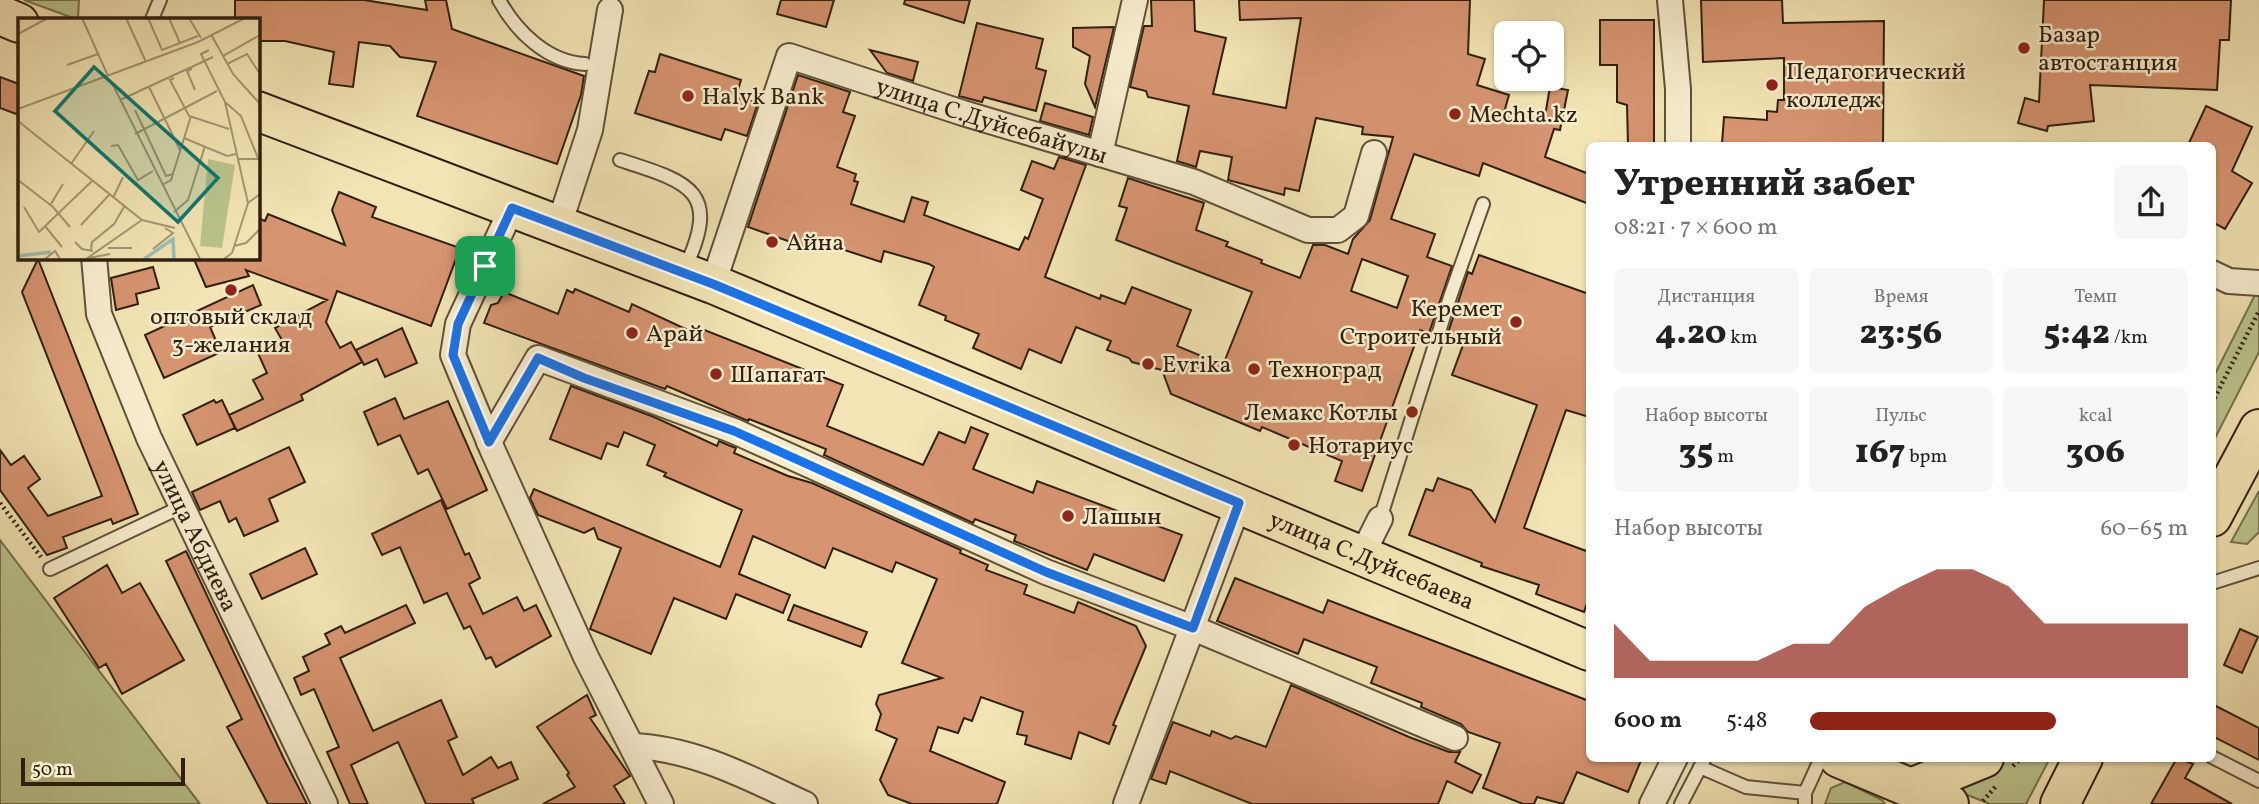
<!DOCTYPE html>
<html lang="ru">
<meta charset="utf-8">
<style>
:root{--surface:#fff;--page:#f6f6f6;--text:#222;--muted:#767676;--accent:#8f2418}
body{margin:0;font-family:Vollkorn,serif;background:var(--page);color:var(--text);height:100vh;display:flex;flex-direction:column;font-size:26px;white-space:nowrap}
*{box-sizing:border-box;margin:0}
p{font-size:23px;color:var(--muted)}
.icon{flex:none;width:38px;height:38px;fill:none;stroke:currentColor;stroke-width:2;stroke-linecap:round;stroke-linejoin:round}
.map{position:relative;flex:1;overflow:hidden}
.drawer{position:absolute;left:1586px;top:142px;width:630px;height:620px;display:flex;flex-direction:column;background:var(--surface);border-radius:10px;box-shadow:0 2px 5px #0004}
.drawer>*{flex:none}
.fabs{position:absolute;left:1494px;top:21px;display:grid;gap:14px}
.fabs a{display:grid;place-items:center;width:70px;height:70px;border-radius:10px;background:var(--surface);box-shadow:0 2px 5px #0004;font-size:35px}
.scale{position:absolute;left:21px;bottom:18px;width:164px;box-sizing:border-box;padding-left:7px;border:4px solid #302010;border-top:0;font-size:19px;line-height:24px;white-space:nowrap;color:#302010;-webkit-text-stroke:5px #f7edce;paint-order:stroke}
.pin{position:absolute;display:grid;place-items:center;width:60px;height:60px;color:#fff;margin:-30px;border-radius:14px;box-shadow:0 4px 10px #0006}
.round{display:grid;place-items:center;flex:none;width:74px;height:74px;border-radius:10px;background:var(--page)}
.summary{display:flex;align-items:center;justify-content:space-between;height:119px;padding:0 28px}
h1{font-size:38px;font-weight:800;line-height:52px}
.figures{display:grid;grid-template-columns:repeat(3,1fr);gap:10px;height:119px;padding:7px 28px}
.figures div{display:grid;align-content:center;border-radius:10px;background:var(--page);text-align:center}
.figures b{font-size:35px;font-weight:800}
.figures small{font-size:19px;font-weight:400}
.figures p{font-size:19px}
.chart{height:196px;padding:14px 28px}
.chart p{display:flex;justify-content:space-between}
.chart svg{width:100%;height:126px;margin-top:7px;fill:var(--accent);opacity:.7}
ul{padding:0 28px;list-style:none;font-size:23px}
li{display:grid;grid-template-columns:112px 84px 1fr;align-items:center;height:52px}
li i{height:18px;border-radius:9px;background:var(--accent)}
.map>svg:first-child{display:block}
.green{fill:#bac48d;stroke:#75724e;stroke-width:2}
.building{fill:#d69470;stroke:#302010;stroke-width:2;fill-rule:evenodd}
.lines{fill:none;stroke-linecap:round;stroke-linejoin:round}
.service-casing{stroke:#605139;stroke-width:16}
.minor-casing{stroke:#605139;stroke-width:28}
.primary-casing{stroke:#302010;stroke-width:42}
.trunk-casing{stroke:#302010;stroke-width:42}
.path{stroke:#302010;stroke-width:4.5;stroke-dasharray:2 3.5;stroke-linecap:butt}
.service{stroke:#f7edce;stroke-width:12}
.minor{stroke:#f7edce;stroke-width:24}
.primary{stroke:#f2e4b4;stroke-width:38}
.trunk{stroke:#f2e4b4;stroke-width:38}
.route-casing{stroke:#fff;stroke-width:14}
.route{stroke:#1a73e8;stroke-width:9}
.poi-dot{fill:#8f2418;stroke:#f7edce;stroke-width:2.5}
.labels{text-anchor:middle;stroke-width:5;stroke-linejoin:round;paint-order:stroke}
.poi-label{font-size:24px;fill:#302010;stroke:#f7edce;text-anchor:start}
.street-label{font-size:24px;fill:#302010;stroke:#f7edce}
.inset-river{fill:none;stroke:#9dbdb5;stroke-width:3.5}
.inset-road{fill:none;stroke:#a49672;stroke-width:2}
.view{fill:#0f766e;fill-opacity:0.15;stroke:#0f766e;stroke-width:3.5}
.inset-edge{fill:none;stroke:#302010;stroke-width:3.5}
</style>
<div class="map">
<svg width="2259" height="804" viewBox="0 0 2259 804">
<rect width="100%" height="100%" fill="#f2e4b4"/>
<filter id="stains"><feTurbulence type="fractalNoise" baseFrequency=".00286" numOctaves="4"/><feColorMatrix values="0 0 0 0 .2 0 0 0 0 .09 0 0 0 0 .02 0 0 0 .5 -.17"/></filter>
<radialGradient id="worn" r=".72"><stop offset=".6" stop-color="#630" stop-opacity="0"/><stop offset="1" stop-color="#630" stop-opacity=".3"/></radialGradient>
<path class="green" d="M24 0H79L78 19H76Z
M2259 287V352L2212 444V380Z
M2259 491V532L2247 544 2231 542Z
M0 540 200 804H0Z
M2006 758H2050L2026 804H1990L1939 784 1989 769Z
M1845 782 1882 800 1885 804H1825L1831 788Z"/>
<path class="building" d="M235 0H364L427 10 425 0H446L452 29 584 76 581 95 557 164 417 116 436 62 400 57 390 46 359 42 353 87 329 84 334 52 285 41H257V19H235Z
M781 0H834L826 27 777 14Z
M905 0H970L964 23 904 4Z
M1151 0H1194L1195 31 1226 38 1213 94 1286 108 1301 18 1240 20 1239 0H1470L1468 54 1485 59 1477 85 1509 95 1505 109 1544 122 1550 87 1568 90 1560 130 1554 129 1545 157 1589 174V204L1483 163 1479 176 1414 154 1391 219 1435 234 1427 257 1452 266 1429 333 1420 330 1362 491 1335 481 1342 461 1262 427 1260 431 1171 394 1162 370 1132 362 1129 358 1107 350 1111 341 1076 327 1061 363 1029 349 1021 369 973 348 979 334 945 320 946 316 919 305 934 267 929 264 884 251 881 262 811 239 808 248 748 227 798 75 850 92 843 112 855 116 837 167 856 174 854 181 858 182 851 204 904 222 912 197 928 202 924 215 1019 250 1025 237 1028 239 1043 199 1021 190 1032 161 1054 169 1059 157 1086 165 1045 277 1100 299 1101 295 1125 304 1132 287 1191 310 1177 346 1223 365 1252 292 1116 240 1127 208 1119 206 1128 178 1204 203 1196 230 1228 242 1226 246 1262 260 1261 263 1300 278 1313 245H1325L1348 254 1353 239 1370 220 1393 137 1362 134 1363 127 1316 118 1299 191 1285 188 1284 195 1228 180 1232 157 1200 151 1196 167 1177 161 1189 106 1148 97 1146 91 1130 87 1144 26H1152ZM1362 259 1408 276 1397 308 1351 291Z
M1701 0H1782L1783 23 1884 21 1883 145 1722 144 1724 117 1767 120V111L1777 112 1778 100H1784V58L1703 62Z
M2044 0H2231L2229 40H2220L2217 90 2090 85 2094 121 2048 126 2047 131 2018 123 2025 98 2039 102Z
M1600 20H1654V145H1628L1627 105 1617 102V65H1600Z
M977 23 1043 39 1036 68 1046 71 1036 111 984 97 982 102 959 96Z
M1114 27 1095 107 1085 84 1090 56 1073 47V28Z
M870 50 918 62 913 81 887 73Z
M660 54 741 80 736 97 758 103 747 136 725 129 721 140 635 113 649 71 655 72Z
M0 77 19 84V115L0 108Z
M1045 103 1093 117 1089 135 1040 121Z
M2206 106 2252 127 2232 171 2252 183 2225 229 2212 222V145H2188Z
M339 192 376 207 372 217 460 248 431 326 337 291 326 322 340 348 351 342 362 362 301 395 303 400 237 431 229 415 263 399 253 380 267 373 257 351 282 340 275 328 327 300 246 270 249 276 206 287 193 257H257V218L265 221 268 214 345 245 332 210Z
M1479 255 1589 294V417L1566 410 1524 528 1589 552V597L1584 612 1536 594 1539 585 1481 566 1482 563 1409 535 1426 489 1433 491 1438 478 1471 490 1495 522 1537 405 1452 375 1463 345 1446 339 1468 272 1472 274Z
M38 259 138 514 113 524 111 519 63 537 67 548 47 555 0 490V450L11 465 24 456 40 479 28 488 48 516 102 496 22 292Z
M153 267 159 288 136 294 138 304 116 310 111 278Z
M253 285 261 305 210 327 221 352 164 378 145 335Z
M575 289 629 312 632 304 690 331 692 325 843 385 827 426 923 465 939 432 965 443 971 427 988 434 973 469 1033 493 1037 481 1182 535 1164 581 1094 554 1087 570 1014 541 1016 535 975 519 973 523 824 455 826 449 749 419 748 421 667 386 665 389 484 323 491 305 498 303 504 292 558 314 567 290 573 293Z
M402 328 417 363 385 377 377 359 364 365 356 350Z
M571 386 654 417 717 446 719 441 728 445 736 448 734 453 788 476 812 483 961 550 960 553 988 565 986 570 1027 585 1024 594 1074 613 1078 602 1136 626 1146 646 1113 725 1116 726 1109 744 1079 732 1071 759 1025 744 1027 736 1017 734 1023 712 981 697 972 721 964 718 958 733 938 727 930 751 1005 782 997 804H912L888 795 880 780 897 739 876 730 881 714 876 704 879 695 942 678 902 663 937 579 896 562 892 572 833 548 825 568 753 536 739 574 790 595 783 613 736 594 726 619 674 598 651 654 590 629 621 548 598 539 594 528 584 533 538 515 530 498 534 489 720 567 742 510 664 476 666 473 647 465 655 445 624 432 618 447 607 443 601 459 550 439Z
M395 398 404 419 448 401 487 490 447 509 428 469 418 474 400 435 378 445 364 412Z
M214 400 216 403 222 400 235 428 197 445 183 415Z
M289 447 305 482 269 499 278 521 244 536 236 518 229 522 220 501 200 510 192 492Z
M441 500 465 555 469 553 480 578 469 584 483 614 517 597 524 611 536 605 551 636 496 667 491 657 486 659 470 626 464 629 447 593 424 603 400 547 382 555 372 534Z
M305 548 317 574 262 599 250 574Z
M186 551 284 759 307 804H268L227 727 242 719 166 561Z
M107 565 122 593 140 583 184 660 122 694 106 664 99 668 54 598Z
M1235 578 1323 613 1328 600 1589 701V758H1642L1628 792 1577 772 1563 804 1537 797 1534 804H1523L1483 788 1500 743 1468 732 1461 724 1421 707 1422 703 1371 683 1377 667 1304 639 1298 654 1217 621Z
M406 605 415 623 340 658 373 731 441 700 457 737 448 741 463 775 491 757 498 768 511 762 518 779 472 799 474 804H426L398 742 351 765 368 804H350L327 752 339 747 314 689 301 695 294 678 309 671 303 657 330 644 325 634 341 626 345 633Z
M794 605 867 632 861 647 788 620Z
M2240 629 2258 637 2242 673 2224 665Z
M1291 685 1409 737 1449 752H1460L1455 762 1481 775 1472 793 1447 781 1438 804H1252L1170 771 1166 784 1151 779 1173 722 1210 736 1212 731 1231 739 1236 736 1266 747Z
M587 695 596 715 590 718 630 776 614 786 625 804H543L575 787 567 775 569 773 537 727Z
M2212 704 2259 728V760L2212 736Z
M2177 758 2193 764 2185 778 2232 804H2151Z"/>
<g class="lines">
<defs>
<path id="service" d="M499 0C516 31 547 62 585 64
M152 19 160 0
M620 160C688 182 722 190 685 268
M1380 519 1450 297 1483 204
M50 569 183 506
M2212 583 2259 568
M2212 757 2259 781
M1700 767 1746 787 1805 793
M1681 804 1705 758
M1805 804V793L1821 758"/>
<g id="minor">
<path d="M1670 0 1678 89V145"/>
<path d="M1100 154 1135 0"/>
<path d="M512 208 458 324 453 355 493 451 586 657 661 804"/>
<path d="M559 225 590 130 610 10"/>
<path id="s1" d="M94 257 99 314 149 438 325 804"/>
<path d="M2212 273 2229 281 2259 283"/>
<path id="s2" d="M713 284 789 56 963 113 1194 182 1308 230H1338L1356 216 1374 153"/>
<path d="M489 442 538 358 734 431 1046 572 1193 628 1455 738"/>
<path d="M1362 555 1380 519"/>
<path d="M632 746C694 748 751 779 805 804"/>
<path d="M1126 804 1239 503"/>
<path d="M1652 804 1675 758"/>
</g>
<g id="primary">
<path d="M0 15 19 23"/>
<path id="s3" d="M257 111 713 284 1589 651"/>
<path d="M1839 758 1949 804"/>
</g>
<path id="trunk" d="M2212 517 2259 429
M1911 788 1984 758
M2060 804 2083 758"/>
</defs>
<use href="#service" class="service-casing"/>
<use href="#minor" class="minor-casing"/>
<use href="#primary" class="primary-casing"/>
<use href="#trunk" class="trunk-casing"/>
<path class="path" d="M2212 403 2259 311
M0 503 41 557
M2013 766 2021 758
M1983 801 1996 786"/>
<use href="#service" class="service"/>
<use href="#minor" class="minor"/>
<use href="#primary" class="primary"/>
<use href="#trunk" class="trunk"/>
</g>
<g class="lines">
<defs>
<path id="route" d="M512 208 713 284 1239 503 1193 628 1046 572 734 431 584 378 538 358 489 442 453 355 458 324Z"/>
</defs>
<use href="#route" class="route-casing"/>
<use href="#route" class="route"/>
</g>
<g class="poi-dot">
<circle cx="2024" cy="48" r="7"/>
<circle cx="1772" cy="85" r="7"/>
<circle cx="688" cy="96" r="7"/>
<circle cx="1455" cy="114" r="7"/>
<circle cx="772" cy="242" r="7"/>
<circle cx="231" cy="290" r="7"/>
<circle cx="1516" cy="322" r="7"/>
<circle cx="632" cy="333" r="7"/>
<circle cx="1148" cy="364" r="7"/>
<circle cx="1254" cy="369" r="7"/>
<circle cx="716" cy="374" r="7"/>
<circle cx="1412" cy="412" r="7"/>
<circle cx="1294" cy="445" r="7"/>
<circle cx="1068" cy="516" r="7"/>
</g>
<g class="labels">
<g class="poi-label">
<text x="2038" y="42">Базар<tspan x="2038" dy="28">автостанция</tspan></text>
<text x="1786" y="79">Педагогический<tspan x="1786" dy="28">колледж</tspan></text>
<text x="702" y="104">Halyk Bank</text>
<text x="1469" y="122">Mechta.kz</text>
<text x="786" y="250">Айна</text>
<text x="1502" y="316" text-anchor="end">Керемет<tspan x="1502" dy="28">Строительный</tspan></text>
<text x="231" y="324" text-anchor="middle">оптовый склад<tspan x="231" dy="28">3-желания</tspan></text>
<text x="646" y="341">Арай</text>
<text x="1162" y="372">Evrika</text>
<text x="1268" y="377">Техноград</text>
<text x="730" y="382">Шапагат</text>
<text x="1398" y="420" text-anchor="end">Лемакс Котлы</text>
<text x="1308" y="453">Нотариус</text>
<text x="1082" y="524">Лашын</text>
</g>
<g class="street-label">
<text dy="8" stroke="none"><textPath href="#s2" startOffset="453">улица С.Дуйсебайулы</textPath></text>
<text dy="8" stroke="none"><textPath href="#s1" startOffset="299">улица Абдиева</textPath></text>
<text dy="8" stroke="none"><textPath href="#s3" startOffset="1202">улица С.Дуйсебаева</textPath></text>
</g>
</g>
<g transform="translate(18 18)">
<rect width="242" height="242" fill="#f2e4b4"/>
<path d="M190 141 217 147 204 230 182 228Z" fill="#bac48d"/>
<path class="inset-river" d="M0 238 33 234M126 241 155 221 156 241"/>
<path class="inset-road" d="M64 0 90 58M108 0 128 44M130 0 144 32 180 18M151 0 162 25M171 0 183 20M0 16 30 0M194 18 215 56 242 86M191 32 183 36 207 84 230 185M205 38 242 17M209 46 229 36 242 56M49 47 80 36M174 51 169 53 177 72M156 60 152 62 171 98 211 111M94 65 182 241M131 69 162 132M102 82 195 39M207 84 223 98 240 140M0 91 180 24 227 0M117 92 148 158 155 156M0 103 124 202 157 210M117 116 199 73M166 120 209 138 218 136M93 128 100 127 120 162 135 153M219 141H242M53 146 76 113M0 162 35 189 52 209M144 167 153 162 173 98M95 180 105 159M33 186 45 166M6 189 21 214 74 163M156 194 170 182 187 128M63 207 91 177M27 208 44 229M57 224 64 231 75 233M216 228 228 225 242 211M90 230H114M135 231 155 215 147 210M73 232 74 224 96 206 106 189M71 240 92 236M27 241 37 233 42 241M68 241 124 202M206 241 214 235 230 185 242 176"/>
<path class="view" d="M76 49 200 160 160 204 37 93Z"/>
<rect width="242" height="242" class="inset-edge"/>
</g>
<rect width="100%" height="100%" filter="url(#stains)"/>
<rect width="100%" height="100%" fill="url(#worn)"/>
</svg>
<div class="fabs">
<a><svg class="icon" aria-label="locate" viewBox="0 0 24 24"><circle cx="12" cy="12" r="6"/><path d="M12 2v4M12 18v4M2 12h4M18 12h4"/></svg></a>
</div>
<div class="scale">50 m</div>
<div class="pin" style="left:485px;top:266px;background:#1e9e55"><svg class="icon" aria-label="arrive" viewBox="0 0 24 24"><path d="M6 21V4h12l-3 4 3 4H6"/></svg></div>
<section class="drawer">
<div class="summary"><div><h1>Утренний забег</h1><p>08:21 · 7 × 600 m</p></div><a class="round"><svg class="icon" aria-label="share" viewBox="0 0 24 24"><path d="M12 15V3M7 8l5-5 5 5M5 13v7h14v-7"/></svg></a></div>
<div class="figures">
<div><p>Дистанция</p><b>4.20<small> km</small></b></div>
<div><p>Время</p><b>23:56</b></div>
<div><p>Темп</p><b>5:42<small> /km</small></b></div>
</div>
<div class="figures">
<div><p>Набор высоты</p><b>35<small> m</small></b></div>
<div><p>Пульс</p><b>167<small> bpm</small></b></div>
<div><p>kcal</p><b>306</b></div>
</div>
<div class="chart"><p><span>Набор высоты</span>60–65 m</p>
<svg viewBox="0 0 160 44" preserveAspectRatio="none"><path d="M0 44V25L10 38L20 38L30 38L40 38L50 32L60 32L70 19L80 12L90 6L100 6L110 12L120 25L130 25L140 25L150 25L160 25V44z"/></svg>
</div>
<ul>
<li><b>600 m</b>5:48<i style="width:65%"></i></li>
</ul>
</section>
</div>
